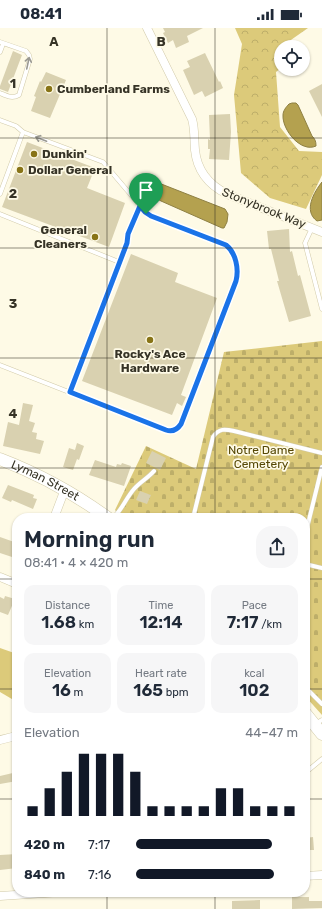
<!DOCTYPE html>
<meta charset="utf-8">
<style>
:root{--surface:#fff;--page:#f6f6f7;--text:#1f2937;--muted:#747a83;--accent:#111827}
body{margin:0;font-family:Rubik,sans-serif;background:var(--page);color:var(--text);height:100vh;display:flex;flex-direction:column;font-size:15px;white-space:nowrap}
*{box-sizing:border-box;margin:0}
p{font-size:13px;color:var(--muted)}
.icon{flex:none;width:22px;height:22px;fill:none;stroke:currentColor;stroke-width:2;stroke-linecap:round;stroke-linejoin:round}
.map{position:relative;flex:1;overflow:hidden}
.sheet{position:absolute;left:12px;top:485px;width:298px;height:384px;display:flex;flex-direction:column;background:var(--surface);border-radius:16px;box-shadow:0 1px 3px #0004}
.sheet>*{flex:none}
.buttons{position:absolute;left:274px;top:12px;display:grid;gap:8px}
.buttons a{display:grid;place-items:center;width:36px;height:36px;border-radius:50%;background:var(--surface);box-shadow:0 1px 3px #0004;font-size:20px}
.pin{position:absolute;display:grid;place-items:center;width:34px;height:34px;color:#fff;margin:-41px -17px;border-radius:50% 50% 50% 0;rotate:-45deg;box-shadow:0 0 4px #0007}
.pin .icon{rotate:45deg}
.round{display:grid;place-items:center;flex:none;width:42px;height:42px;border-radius:16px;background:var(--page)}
.headline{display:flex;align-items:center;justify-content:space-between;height:68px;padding:0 12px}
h1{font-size:22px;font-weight:600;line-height:30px}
.metrics{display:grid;grid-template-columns:repeat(3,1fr);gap:6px;height:68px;padding:4px 12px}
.metrics div{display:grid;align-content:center;border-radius:10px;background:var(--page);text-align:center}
.metrics b{font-size:17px;font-weight:600}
.metrics small{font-size:11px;font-weight:400}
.metrics p{font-size:11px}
.chart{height:112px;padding:8px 12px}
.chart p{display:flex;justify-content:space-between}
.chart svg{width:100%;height:72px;margin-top:4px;stroke:var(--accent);stroke-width:6}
ul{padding:0 12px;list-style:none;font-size:13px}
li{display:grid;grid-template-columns:64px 48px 1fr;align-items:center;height:30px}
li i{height:10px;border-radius:5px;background:var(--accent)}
.status{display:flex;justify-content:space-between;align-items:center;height:28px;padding:0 20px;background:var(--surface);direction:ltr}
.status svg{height:11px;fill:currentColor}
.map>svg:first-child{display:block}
.green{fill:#dcca7a}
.forest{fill:url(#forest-crowns)}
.cemetery{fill:url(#cemetery-stones)}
.water{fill:#b4a14f;stroke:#8e8043}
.building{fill:#d9d1b0}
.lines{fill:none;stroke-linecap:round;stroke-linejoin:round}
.service-casing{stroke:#d1caa9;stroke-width:5}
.minor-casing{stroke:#d1caa9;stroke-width:9}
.secondary-casing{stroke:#d1caa9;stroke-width:13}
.service{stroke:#fff;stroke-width:4}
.minor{stroke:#fff;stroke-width:8}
.secondary{stroke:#fff;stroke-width:12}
.oneway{stroke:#9a9992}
.route-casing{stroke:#fff;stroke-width:8}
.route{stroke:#1a73e8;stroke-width:5}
.grid{fill:none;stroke:#363326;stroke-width:1;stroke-opacity:0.55}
.poi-dot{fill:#887417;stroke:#fefae6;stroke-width:1.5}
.labels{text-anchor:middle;stroke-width:3.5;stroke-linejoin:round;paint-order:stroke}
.poi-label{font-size:12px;font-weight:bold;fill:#363326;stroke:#fefae6;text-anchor:start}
.street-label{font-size:12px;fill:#363326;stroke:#fefae6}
.park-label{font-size:12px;fill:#564805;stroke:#fefae6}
.grid-label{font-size:13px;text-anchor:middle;font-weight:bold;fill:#363326;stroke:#fefae6;stroke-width:3.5;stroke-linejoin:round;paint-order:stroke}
</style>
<div class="status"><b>08:41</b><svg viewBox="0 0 49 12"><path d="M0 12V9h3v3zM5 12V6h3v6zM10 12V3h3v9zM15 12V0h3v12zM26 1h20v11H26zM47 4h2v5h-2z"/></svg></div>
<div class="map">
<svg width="322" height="881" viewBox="0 0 322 881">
<defs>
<pattern id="forest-crowns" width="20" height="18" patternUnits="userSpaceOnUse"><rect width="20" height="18" fill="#dcca7a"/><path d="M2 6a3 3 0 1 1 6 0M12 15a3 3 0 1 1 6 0" fill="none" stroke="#bdae69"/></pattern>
<pattern id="cemetery-stones" width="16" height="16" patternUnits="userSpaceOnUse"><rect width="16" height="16" fill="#dcca7a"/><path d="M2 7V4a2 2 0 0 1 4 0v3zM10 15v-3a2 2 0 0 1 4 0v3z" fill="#bdae69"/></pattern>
</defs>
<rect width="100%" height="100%" fill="#fefae6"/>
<path class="green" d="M0 620 17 626V674L0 664Z"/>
<path class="forest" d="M235 0H308L288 14 287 19H281V40L276 44 280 99 299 123 322 124V147L306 181 270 170 241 145 234 67 242 16Z"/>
<path class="cemetery" d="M322 313V687L305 668V490H124L115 482 146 418 196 441 224 324Z"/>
<path class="water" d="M292 75H296L298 77 312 108C315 111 316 113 316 118 301 125 282 102 283 87 283 83 286 79 289 76Z
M140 150H146L225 181 228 186 227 194 224 200H222L161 173C153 169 144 158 139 151Z
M322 154V192L317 193C303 183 314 164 322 154Z"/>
<path class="building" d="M163 0H203L187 8 189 14 176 20 173 12 168 15 163 5 165 4Z
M13 23 22 27 8 64 0 61V58Z
M205 25 219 54 220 53 223 60 205 69 202 63 194 67 183 42 190 39 187 33Z
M46 44 66 52 50 90 31 83 36 69 34 68 40 53 41 54Z
M322 56V89L309 63Z
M230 86 231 104 229 132 209 131 210 121H208V111L210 112 209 87Z
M27 114 95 140 87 160 125 175 109 219 2 179Z
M289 201 290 224 292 223 298 248 300 247 311 288 289 294 277 253H279L271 221H269L267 203Z
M131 226 178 245 175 254 217 270 181 367 186 369 182 378 177 375 172 387 82 353Z
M23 375 33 377 29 393 35 395 32 404 37 405 36 411 44 413 40 426 3 418 8 394 19 397Z
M77 415 84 418 79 432 77 431 73 442 63 439 69 420 75 422Z
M152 423 166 430 160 442 146 435Z
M95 432 116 439 117 436 121 437 122 435 131 438 124 458 89 447Z
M8 457 34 467 33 470 37 471 33 481 12 472 11 474 2 470Z
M140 463 151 467 147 476 136 472Z
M0 509 17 515 12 529 0 525Z
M5 568 15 571 8 587 0 584V569L4 571Z
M17 744V753L0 756V748Z
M313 809 314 822H305V810Z
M17 826V840L0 842V827Z
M292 869H309V873H322V880L292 881Z
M260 872V881H232V873Z"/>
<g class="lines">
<defs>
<path id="service" d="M0 14 26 23 29 27 30 31 19 67C12 71 7 68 0 65
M0 24 3 16
M0 92 16 98 23 104 103 134 137 174 144 183 148 187 221 215C235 222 240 239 236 253L181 395C177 402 172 404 166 402L0 337
M0 166 23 104
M0 186 119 234 69 364
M312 200 305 215 322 281
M119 234 127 215 128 205 140 178
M113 490C122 482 126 470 134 461 140 454 148 450 154 443
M193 490 213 409C219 400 225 401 234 403L322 425
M305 508 322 439
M305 536 322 540
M305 659 322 676
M315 696 322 692
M305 745 322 731"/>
<path id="minor" d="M147 0 192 91C195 101 194 112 195 122 197 142 209 157 227 166L322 204
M54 490 65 461
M0 549 17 556
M0 712 12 709
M305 848 322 847
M0 868 60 864"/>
<g id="secondary">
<path id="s1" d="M0 431C39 446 74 465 108 490"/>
<path d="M305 685 322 706"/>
</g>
</defs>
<use href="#service" class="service-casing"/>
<use href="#minor" class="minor-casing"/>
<use href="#secondary" class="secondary-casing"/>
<use href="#service" class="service"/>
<use href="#minor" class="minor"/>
<use href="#secondary" class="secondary"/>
</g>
<defs><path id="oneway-shaft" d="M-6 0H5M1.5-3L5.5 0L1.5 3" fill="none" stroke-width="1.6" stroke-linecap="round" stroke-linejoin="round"/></defs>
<g class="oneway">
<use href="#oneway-shaft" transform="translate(28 35) rotate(-78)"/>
<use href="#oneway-shaft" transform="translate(41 111) rotate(-159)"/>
</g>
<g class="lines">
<defs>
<path id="route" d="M140 178 145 184 151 188 226 217C236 225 239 241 236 253L181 396C177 402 172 404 166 402L70 364 127 215 128 206Z"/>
</defs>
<use href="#route" class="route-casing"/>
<use href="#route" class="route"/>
</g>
<path class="grid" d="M107 0V490M215 0V490M0 110H322M0 220H322M0 330H322M0 440H322M0 551H17M305 551H322M0 661H17M305 661H322M0 771H17M305 771H322M107 864V881M215 864V881"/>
<g class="poi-dot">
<circle cx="49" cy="61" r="4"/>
<circle cx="34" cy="126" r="4"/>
<circle cx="20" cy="142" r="4"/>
<circle cx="95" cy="209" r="4"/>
<circle cx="150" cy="312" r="4"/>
</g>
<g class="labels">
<g class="poi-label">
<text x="57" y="65">Cumberland Farms</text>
<text x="42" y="130">Dunkin'</text>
<text x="28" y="146">Dollar General</text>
<text x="87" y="206" text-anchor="end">General<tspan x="87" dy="14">Cleaners</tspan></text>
<text x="150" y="330" text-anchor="middle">Rocky's Ace<tspan x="150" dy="14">Hardware</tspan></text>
</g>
<g class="street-label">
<text transform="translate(264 180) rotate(22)" y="4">Stonybrook Way</text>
<text dy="4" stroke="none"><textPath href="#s1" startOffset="50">Lyman Street</textPath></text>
</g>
<g class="park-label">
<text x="261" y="426">Notre Dame<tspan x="261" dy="14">Cemetery</tspan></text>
</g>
</g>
<g class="grid-label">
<text x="54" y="18">A</text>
<text x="161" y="18">B</text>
<text x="13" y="60">1</text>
<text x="13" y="170">2</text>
<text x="13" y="280">3</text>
<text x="13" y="390">4</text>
</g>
</svg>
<div class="buttons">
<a><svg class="icon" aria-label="locate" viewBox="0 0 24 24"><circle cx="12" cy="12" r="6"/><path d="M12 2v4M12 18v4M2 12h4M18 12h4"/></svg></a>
</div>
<div class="pin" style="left:146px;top:186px;background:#1e9e55"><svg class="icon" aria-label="arrive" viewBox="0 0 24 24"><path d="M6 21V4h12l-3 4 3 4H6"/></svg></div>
<section class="sheet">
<div class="headline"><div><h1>Morning run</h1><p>08:41 · 4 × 420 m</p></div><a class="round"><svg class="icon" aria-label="share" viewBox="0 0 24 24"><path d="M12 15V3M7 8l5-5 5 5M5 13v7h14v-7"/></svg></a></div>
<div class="metrics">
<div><p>Distance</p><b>1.68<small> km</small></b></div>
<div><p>Time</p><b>12:14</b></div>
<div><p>Pace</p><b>7:17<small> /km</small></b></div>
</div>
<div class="metrics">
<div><p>Elevation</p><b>16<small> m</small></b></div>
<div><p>Heart rate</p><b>165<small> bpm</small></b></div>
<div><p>kcal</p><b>102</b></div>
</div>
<div class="chart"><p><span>Elevation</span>44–47 m</p>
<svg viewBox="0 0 160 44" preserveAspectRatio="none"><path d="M5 44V38M15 44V27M25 44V17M35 44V6M45 44V6M55 44V6M65 44V17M75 44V38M85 44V38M95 44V38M105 44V38M115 44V27M125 44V27M135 44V38M145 44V38M155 44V38"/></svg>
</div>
<ul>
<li><b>420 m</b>7:17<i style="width:84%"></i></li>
<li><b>840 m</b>7:16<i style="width:85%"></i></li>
</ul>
</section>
</div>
